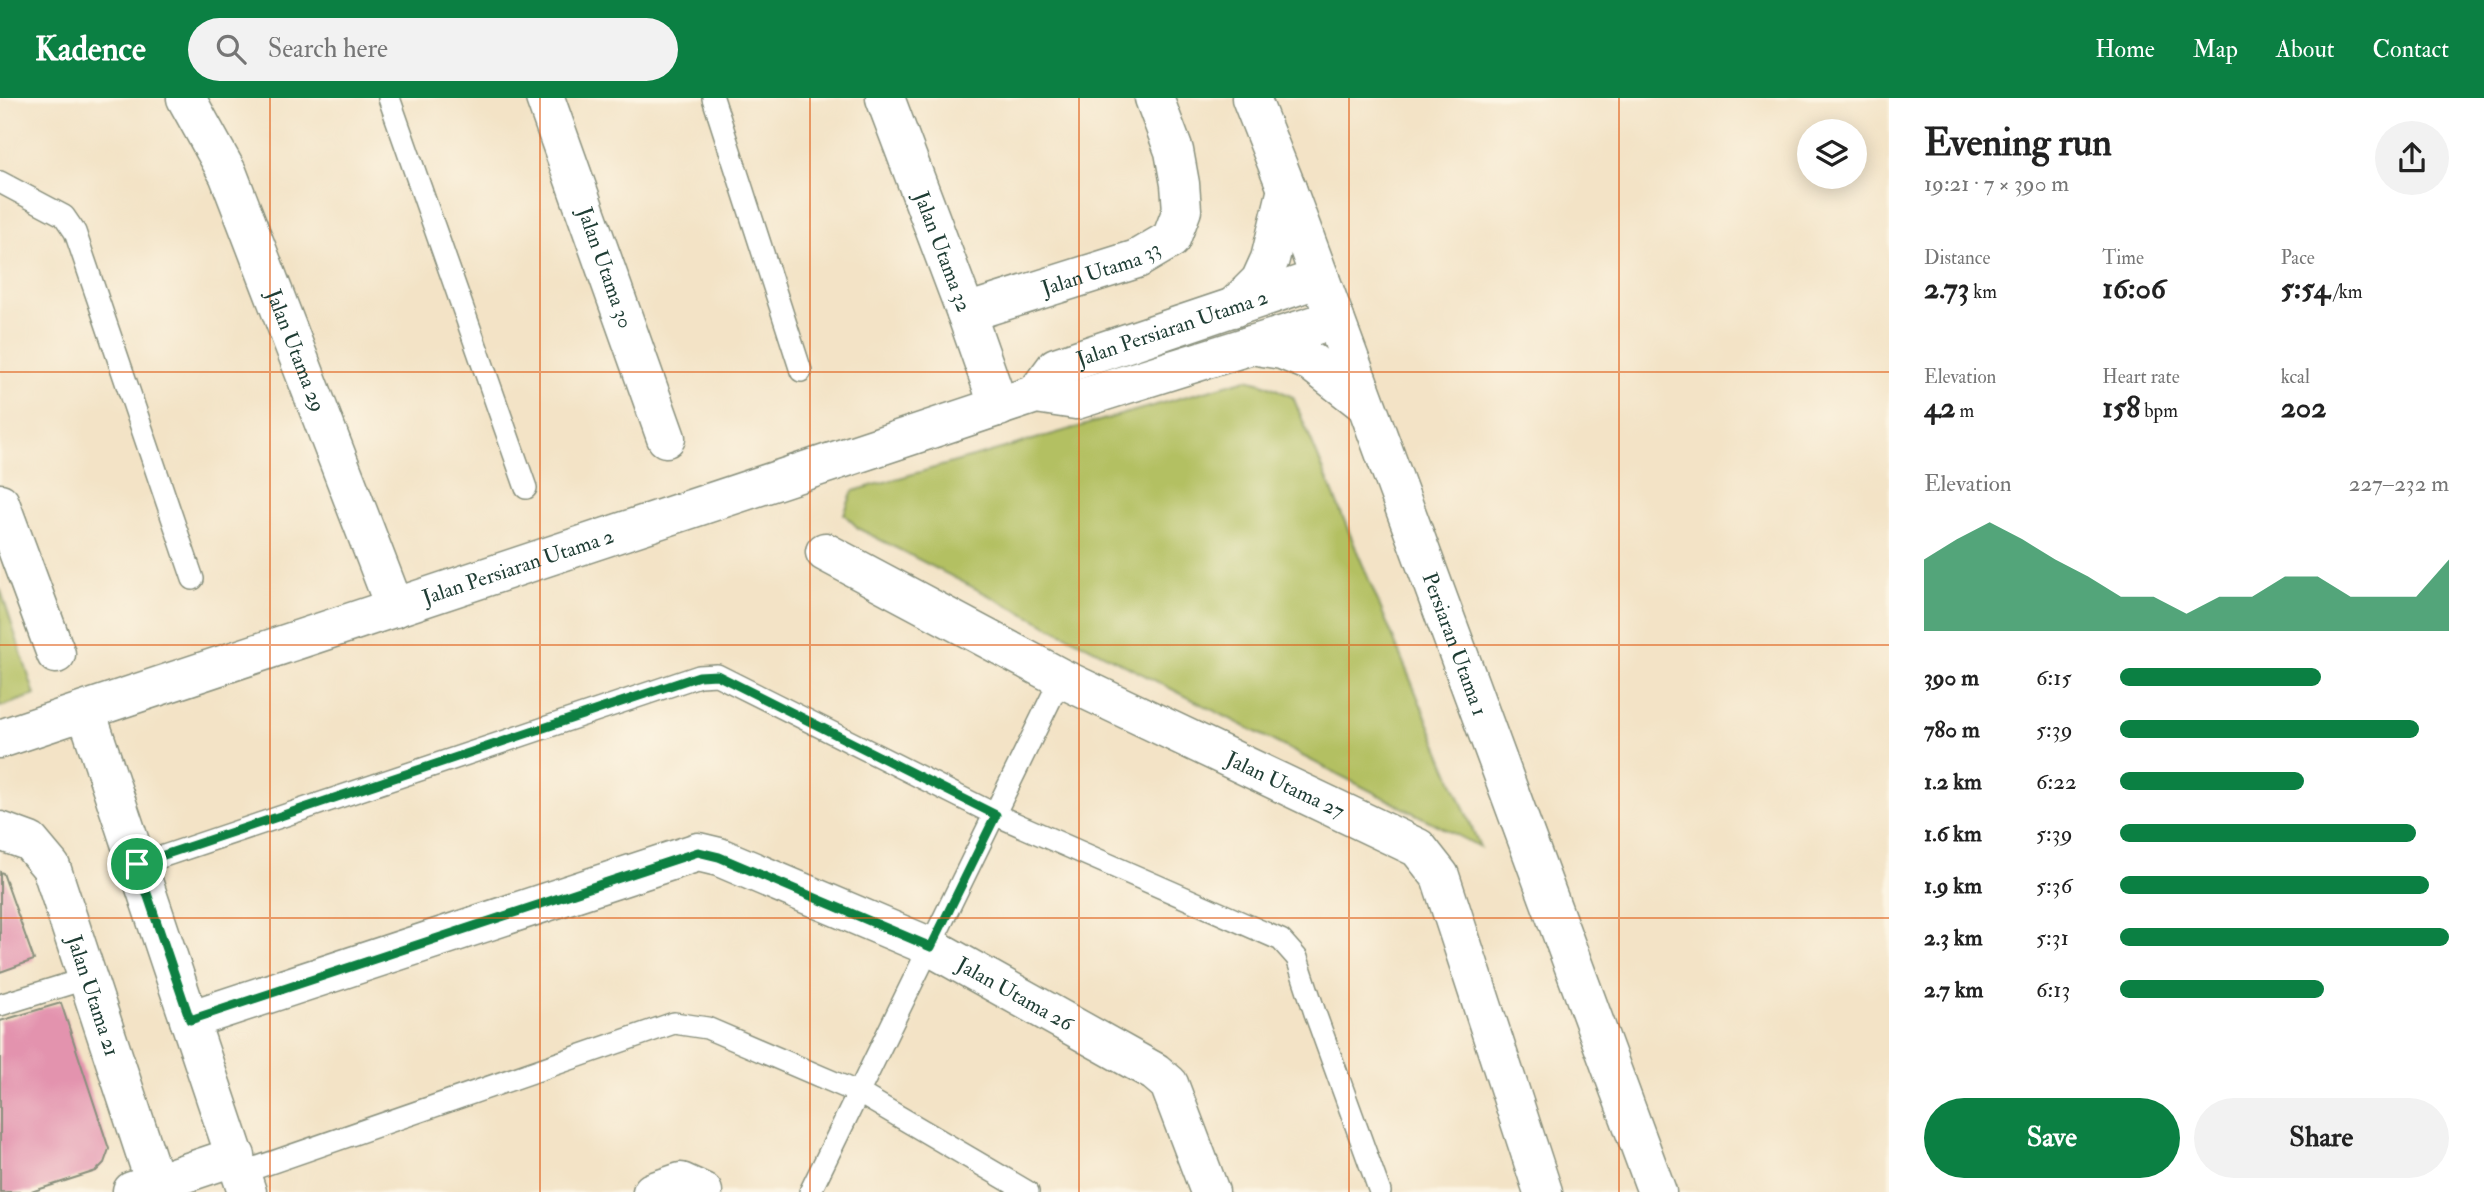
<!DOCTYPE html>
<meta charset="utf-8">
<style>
:root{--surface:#fff;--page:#f2f2f2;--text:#222;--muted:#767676;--accent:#0b8043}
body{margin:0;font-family:"IM FELL Double Pica",serif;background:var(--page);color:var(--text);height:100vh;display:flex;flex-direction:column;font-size:26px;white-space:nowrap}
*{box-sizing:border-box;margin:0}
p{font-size:23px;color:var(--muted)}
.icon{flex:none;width:38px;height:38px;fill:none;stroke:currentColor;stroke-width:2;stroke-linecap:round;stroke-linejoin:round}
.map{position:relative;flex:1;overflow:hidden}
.details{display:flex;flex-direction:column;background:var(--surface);width:595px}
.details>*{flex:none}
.tools{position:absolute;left:1797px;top:21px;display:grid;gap:14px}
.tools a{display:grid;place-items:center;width:70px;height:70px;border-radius:50%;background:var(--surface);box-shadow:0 4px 18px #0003;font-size:35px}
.pin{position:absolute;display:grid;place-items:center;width:60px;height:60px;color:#fff;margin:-30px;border:4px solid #fff;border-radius:50%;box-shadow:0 2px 7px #0007}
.round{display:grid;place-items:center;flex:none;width:74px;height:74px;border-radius:37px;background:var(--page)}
.overview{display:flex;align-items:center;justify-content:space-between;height:119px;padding:0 35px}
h1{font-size:38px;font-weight:800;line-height:52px}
.figures{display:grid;grid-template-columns:repeat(3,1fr);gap:10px;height:119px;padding:7px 35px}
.figures div{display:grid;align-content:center}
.figures b{font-size:30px;font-weight:800}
.figures small{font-size:19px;font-weight:400}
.figures p{font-size:19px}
.chart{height:196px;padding:14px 35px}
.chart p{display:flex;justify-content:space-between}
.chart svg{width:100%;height:126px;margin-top:7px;fill:var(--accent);opacity:.7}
.action{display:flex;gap:14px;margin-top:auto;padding:14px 35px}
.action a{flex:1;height:80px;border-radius:42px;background:var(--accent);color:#fff;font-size:28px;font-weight:800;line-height:80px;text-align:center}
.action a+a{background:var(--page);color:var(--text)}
ul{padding:0 35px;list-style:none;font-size:23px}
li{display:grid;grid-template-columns:112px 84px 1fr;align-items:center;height:52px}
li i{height:18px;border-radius:9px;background:var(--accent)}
header{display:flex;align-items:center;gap:42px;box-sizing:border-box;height:98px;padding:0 35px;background:var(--accent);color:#fff}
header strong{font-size:33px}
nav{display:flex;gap:38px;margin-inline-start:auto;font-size:24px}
.search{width:490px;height:63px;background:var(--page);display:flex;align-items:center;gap:18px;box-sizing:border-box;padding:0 24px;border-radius:38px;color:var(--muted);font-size:26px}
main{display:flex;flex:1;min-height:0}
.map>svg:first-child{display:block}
.green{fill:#b3c062;stroke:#697e4b;stroke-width:2}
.building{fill:#e393ae}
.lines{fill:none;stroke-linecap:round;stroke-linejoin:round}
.lane-casing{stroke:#89907d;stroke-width:24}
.street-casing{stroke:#89907d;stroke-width:41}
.secondary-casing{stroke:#89907d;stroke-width:41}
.lane{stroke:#fff;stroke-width:21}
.street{stroke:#fff;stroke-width:38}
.secondary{stroke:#fff;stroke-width:38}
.route-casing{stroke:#fff;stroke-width:14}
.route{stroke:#0b8043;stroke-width:9}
.grid{fill:none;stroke:#de580e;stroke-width:2;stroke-opacity:0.55}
.labels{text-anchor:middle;stroke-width:7;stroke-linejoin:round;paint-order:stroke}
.street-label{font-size:21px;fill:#1f3d34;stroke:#fcf5e5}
</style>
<header>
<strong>Kadence</strong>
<div class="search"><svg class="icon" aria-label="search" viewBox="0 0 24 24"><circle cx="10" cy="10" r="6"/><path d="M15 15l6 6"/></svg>Search here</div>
<nav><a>Home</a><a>Map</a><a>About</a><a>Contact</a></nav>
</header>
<main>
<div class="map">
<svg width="1889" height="1094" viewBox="0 0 1889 1094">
<rect width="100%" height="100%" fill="#fcf5e5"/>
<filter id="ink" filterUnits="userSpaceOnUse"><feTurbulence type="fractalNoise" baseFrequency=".0143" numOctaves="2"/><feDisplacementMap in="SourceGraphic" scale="14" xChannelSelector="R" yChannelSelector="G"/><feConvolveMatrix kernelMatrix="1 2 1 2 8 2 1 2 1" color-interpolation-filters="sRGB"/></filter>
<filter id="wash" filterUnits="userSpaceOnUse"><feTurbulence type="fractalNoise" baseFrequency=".00686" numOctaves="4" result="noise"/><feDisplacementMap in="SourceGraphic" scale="28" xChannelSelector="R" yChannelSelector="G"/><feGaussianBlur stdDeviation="1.57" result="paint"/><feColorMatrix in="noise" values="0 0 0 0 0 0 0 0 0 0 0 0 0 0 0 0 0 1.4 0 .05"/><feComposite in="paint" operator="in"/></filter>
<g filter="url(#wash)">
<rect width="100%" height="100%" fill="#f3e3c6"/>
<path class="green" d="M1247 281 1265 286 1293 299 1480 749 859 431 844 416 853 393Z
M0 490 35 597 0 609Z"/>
<g id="blocks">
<path class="building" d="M0 774 3 775 34 862 0 874Z
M61 905 109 1051 104 1065 96 1073 31 1094H0V923Z"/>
</g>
</g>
<g filter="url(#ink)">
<use href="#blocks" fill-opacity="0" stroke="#89907d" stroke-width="2"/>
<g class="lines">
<defs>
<path id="lane" d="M389 0 526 390
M713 0 801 273
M0 84 64 118 75 134 193 481
M137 767 699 578 717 577 996 717 1281 842 1297 860 1315 915 1380 1094
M0 907 88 880
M241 1075 674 925 707 930 859 995 1028 1094
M810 1094 1061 580"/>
<g id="street">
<path id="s1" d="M186 0 228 76 395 510"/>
<path id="s2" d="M545 0 666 340"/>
<path id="s3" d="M885 0 966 215 999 309"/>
<path id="s4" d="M966 215 1137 161 1171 141 1182 112 1180 86 1174 53 1154 0"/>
<path id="s5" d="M1036 296 1056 269 1320 180"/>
<path d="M0 405 56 556"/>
<path id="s6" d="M825 454 1061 580 1418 750 1440 778 1543 1094"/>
<path d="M86 613 247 1094"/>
<path id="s7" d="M0 641 1036 296 1076 302 1335 221"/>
<path id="s8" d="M0 733 30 744 51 769 155 1085"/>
<path id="s9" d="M189 922 698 754 719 759 931 849 1155 974 1169 986 1210 1094"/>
<path d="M132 1093 236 1058"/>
<path d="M652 1094 681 1084 703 1094"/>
</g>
<g id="secondary">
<path id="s10" d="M1251 0 1287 91 1657 1094"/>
<path d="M1233 210 1260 183 1270 161 1287 91"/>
<path d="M1251 247 1282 252 1311 264 1365 306"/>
</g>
</defs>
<use href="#lane" class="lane-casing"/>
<use href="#street" class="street-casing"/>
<use href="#secondary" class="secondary-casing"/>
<use href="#lane" class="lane"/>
<use href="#street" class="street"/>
<use href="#secondary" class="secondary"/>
</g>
</g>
<g class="lines" filter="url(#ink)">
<defs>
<path id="route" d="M717 577 996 717 931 849 719 759 698 754 190 922 137 766 699 578Z"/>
</defs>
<use href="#route" class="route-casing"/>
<use href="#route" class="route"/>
</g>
<path class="grid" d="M270 0V1094M540 0V1094M810 0V1094M1079 0V1094M1349 0V1094M1619 0V1094M0 274H1889M0 547H1889M0 820H1889"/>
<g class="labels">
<g class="street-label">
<text dy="7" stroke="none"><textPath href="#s3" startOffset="164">Jalan Utama 32</textPath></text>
<text dy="7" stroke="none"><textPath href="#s4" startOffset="142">Jalan Utama 33</textPath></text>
<text dy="7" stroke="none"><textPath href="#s2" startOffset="180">Jalan Utama 30</textPath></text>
<text dy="7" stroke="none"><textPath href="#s5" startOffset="156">Jalan Persiaran Utama 2</textPath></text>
<text dy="7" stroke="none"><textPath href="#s1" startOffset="276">Jalan Utama 29</textPath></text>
<text dy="7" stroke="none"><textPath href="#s7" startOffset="546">Jalan Persiaran Utama 2</textPath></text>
<text dy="7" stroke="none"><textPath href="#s10" startOffset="583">Persiaran Utama 1</textPath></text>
<text dy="7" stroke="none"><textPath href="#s6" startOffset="516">Jalan Utama 27</textPath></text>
<text dy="7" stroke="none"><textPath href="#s9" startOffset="884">Jalan Utama 26</textPath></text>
<text dy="7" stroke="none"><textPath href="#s8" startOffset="200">Jalan Utama 21</textPath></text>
</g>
</g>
</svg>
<div class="tools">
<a><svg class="icon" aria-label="layers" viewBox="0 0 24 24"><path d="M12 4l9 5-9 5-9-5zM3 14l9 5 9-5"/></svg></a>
</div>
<div class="pin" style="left:137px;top:766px;background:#1e9e55"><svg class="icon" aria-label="arrive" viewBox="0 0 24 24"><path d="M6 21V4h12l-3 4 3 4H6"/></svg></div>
</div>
<section class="details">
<div class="overview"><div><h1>Evening run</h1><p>19:21 · 7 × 390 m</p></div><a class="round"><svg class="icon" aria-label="share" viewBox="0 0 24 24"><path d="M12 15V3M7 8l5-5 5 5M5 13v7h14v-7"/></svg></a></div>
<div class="figures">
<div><p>Distance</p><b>2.73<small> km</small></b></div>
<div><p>Time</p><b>16:06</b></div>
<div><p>Pace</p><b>5:54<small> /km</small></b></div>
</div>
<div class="figures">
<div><p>Elevation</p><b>42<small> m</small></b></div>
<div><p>Heart rate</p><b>158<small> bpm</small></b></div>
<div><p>kcal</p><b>202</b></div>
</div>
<div class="chart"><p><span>Elevation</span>227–232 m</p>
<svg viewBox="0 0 160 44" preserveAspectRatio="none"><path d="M0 44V19L10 12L20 6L30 12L40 19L50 25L60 32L70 32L80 38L90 32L100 32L110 25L120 25L130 32L140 32L150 32L160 19V44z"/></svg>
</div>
<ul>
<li><b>390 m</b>6:15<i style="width:61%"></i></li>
<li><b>780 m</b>5:39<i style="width:91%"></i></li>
<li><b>1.2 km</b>6:22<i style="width:56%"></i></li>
<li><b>1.6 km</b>5:39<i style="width:90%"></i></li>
<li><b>1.9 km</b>5:36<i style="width:94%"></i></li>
<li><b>2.3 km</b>5:31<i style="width:100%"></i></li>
<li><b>2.7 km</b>6:13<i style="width:62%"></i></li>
</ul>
<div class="action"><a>Save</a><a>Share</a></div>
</section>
</main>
